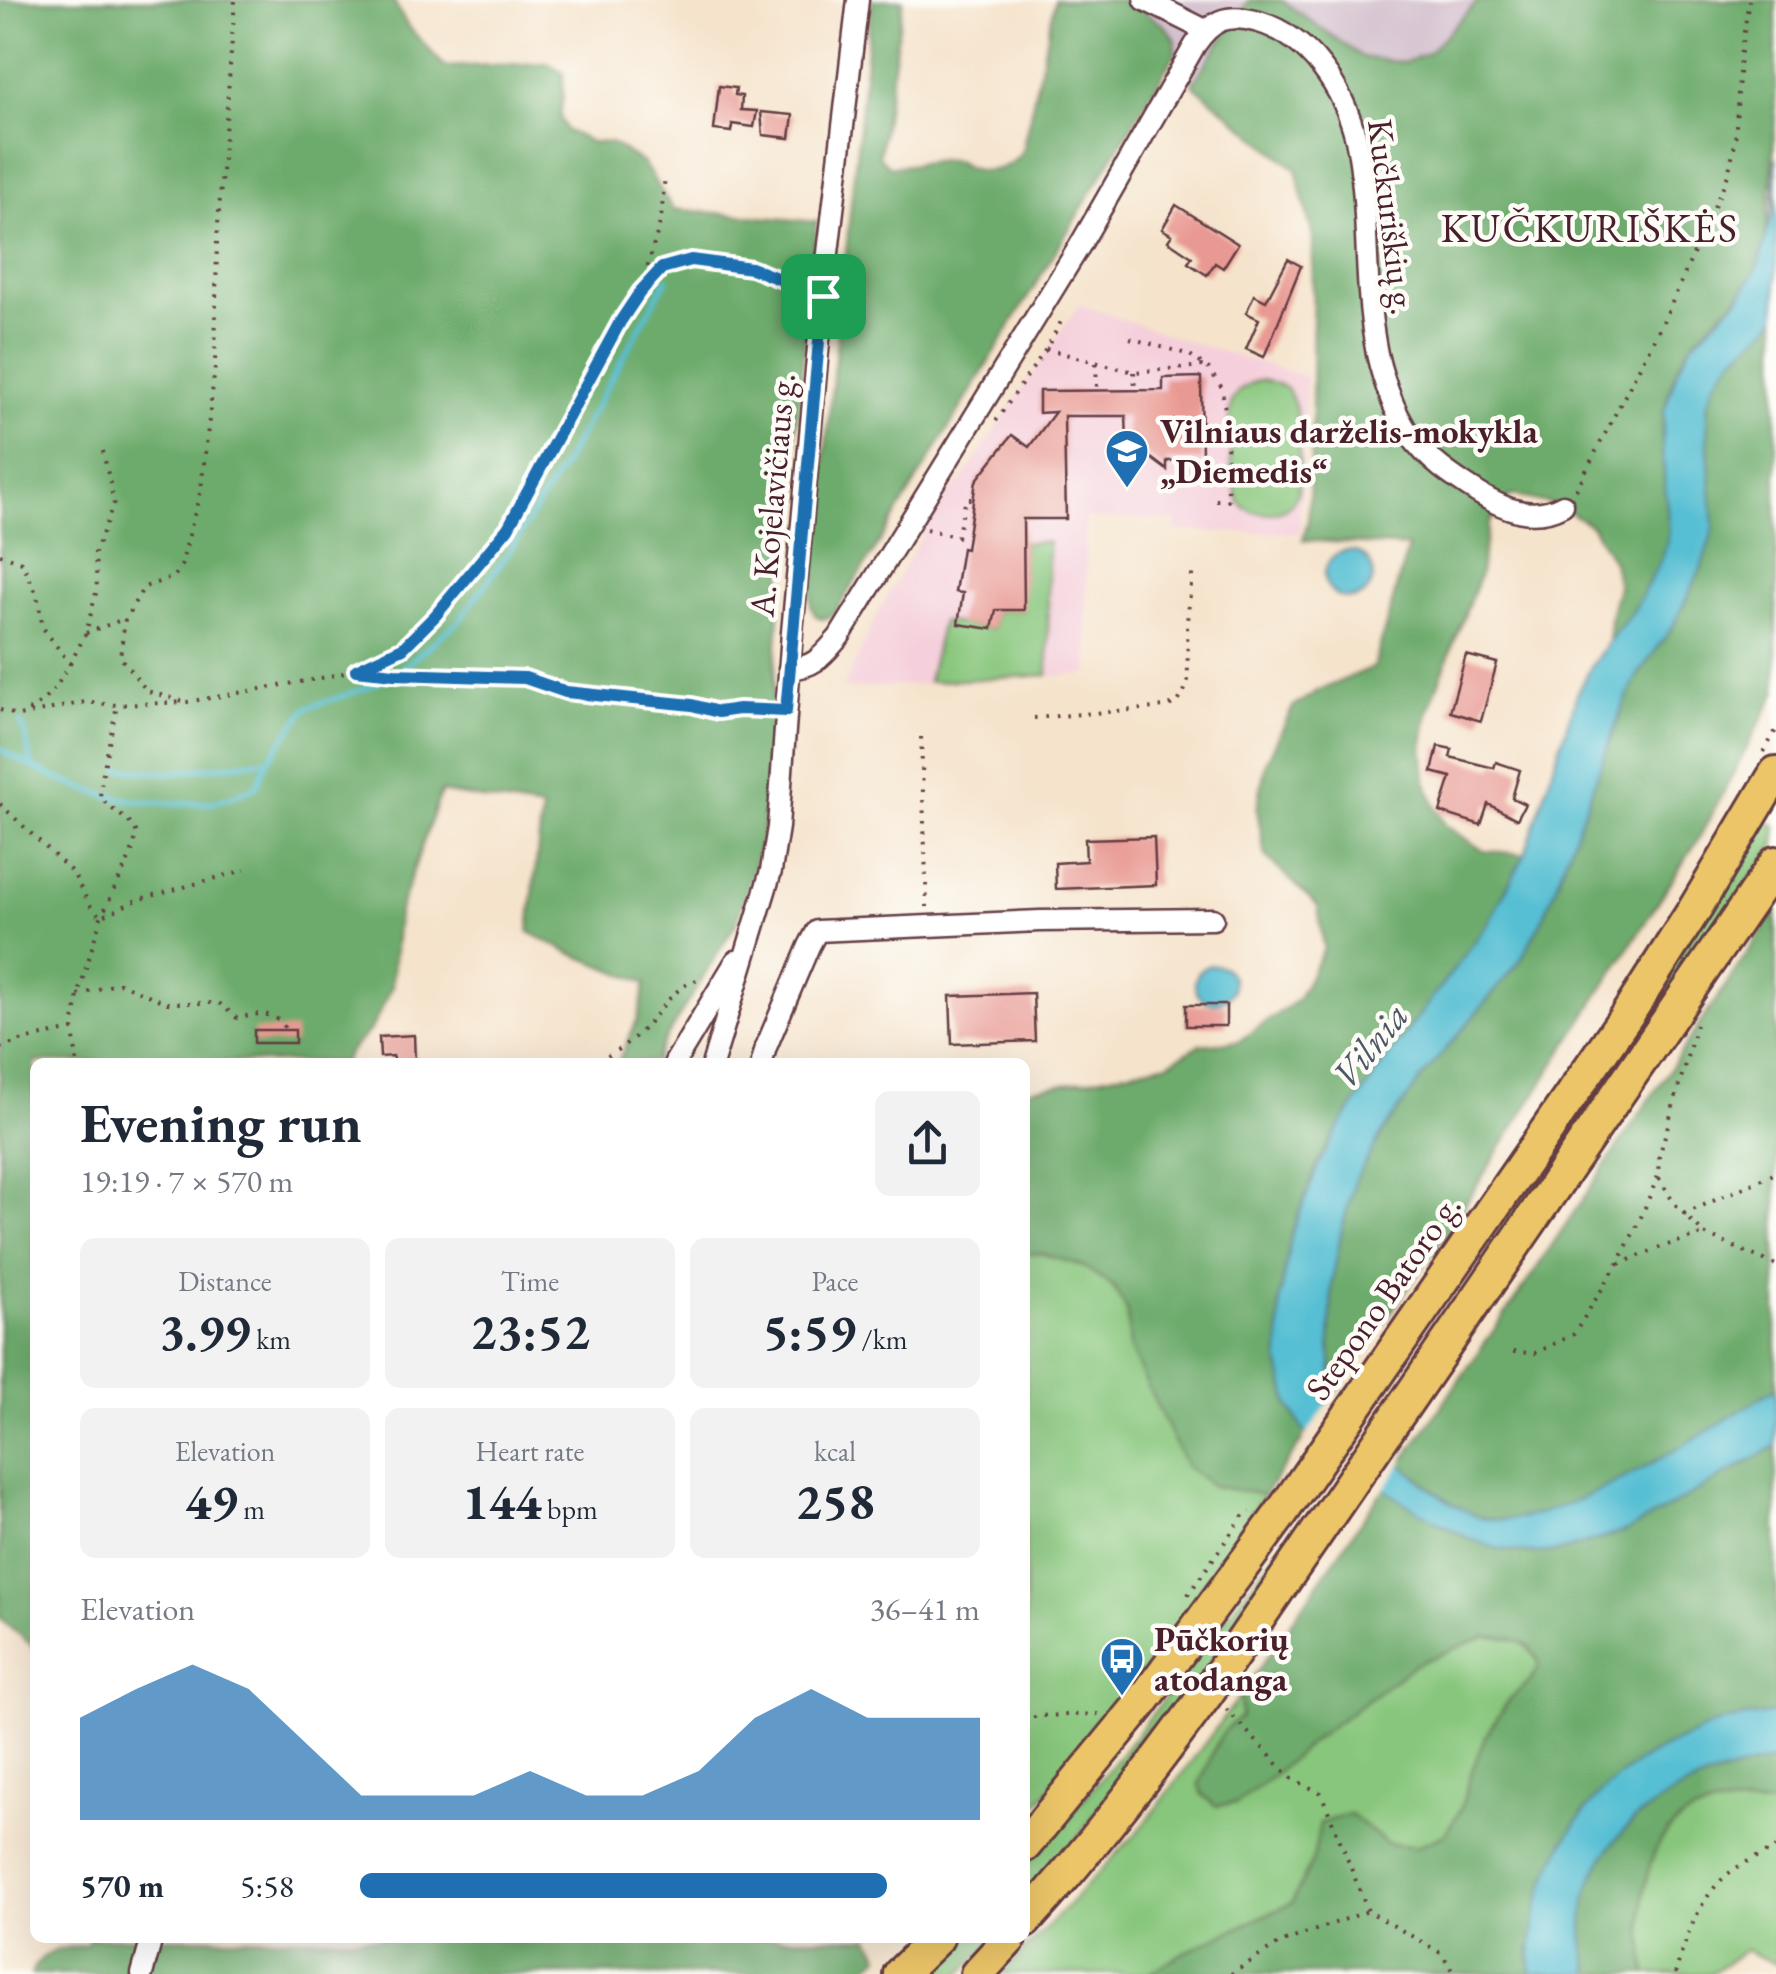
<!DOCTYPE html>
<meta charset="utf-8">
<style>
:root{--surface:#fff;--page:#f2f2f3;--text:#1f2937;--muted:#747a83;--accent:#1f6fb2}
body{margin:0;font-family:"EB Garamond",serif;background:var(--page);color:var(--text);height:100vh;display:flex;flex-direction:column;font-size:38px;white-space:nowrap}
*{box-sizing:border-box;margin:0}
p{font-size:32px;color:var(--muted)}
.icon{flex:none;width:55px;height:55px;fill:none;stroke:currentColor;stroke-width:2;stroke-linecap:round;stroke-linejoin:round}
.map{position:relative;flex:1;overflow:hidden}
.side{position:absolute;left:30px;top:1058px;width:1000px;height:885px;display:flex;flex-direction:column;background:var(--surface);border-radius:15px;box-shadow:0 10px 40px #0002}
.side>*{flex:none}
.pin{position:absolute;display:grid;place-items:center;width:85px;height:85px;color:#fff;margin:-42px;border-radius:20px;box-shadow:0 5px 15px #0006}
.round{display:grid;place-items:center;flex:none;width:105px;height:105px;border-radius:15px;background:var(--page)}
.summary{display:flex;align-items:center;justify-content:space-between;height:170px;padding:0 50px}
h1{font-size:55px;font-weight:700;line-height:75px}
.metrics{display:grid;grid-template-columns:repeat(3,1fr);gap:15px;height:170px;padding:10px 50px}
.metrics div{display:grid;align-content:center;border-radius:15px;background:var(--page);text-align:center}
.metrics b{font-size:50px;font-weight:700}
.metrics small{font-size:28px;font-weight:400}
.metrics p{font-size:28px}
.chart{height:280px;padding:20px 50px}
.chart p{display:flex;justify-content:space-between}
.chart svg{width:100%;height:180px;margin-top:10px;fill:var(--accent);opacity:.7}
ul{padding:0 50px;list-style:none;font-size:32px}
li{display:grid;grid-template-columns:160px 120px 1fr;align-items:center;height:75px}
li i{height:25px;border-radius:12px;background:var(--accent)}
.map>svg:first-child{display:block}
.built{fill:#f5cfdb}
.industrial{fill:#d1bdcc}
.green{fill:#87c67c;stroke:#687254;stroke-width:2.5}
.forest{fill:#6dab6c;stroke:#5c654c;stroke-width:2.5}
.water{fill:#56bfd3;stroke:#506f7f;stroke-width:2.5}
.pier{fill:#f5e3cb}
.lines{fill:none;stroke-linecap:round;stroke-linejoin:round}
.stream{stroke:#56bfd3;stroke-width:5}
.building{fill:#e99993}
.minor-casing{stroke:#643c43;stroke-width:25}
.primary-casing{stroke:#643c43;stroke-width:38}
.path{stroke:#643c43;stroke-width:4;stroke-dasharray:2.5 8;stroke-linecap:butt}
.minor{stroke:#fff;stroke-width:20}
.primary{stroke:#ecc569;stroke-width:32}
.route-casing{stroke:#fff;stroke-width:20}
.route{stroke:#1f6fb2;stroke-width:12}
.labels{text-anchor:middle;stroke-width:9;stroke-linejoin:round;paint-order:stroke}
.street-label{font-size:35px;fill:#4a1f2b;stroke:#fdfcf7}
.poi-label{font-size:35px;font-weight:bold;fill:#4a1f2b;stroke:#fdfcf7;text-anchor:start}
.water-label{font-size:38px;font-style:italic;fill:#4e5766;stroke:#fdfcf7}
.quarter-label{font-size:40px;letter-spacing:2.5px;fill:#4a1f2b;stroke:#fdfcf7}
</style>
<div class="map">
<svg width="1776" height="1974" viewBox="0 0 1776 1974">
<rect width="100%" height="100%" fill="#fdfcf7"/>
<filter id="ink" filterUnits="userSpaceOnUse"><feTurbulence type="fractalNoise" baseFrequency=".01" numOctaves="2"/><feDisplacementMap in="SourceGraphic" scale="20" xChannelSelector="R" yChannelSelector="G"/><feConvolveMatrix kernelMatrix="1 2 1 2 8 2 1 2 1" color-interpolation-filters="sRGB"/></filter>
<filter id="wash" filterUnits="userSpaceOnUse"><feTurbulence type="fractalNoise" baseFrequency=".0048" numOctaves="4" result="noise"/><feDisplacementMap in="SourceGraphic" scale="40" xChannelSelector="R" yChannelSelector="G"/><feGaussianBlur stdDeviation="2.25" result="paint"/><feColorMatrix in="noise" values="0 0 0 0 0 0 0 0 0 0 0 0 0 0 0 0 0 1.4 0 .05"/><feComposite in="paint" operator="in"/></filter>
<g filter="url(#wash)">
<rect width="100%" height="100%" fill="#f5e3cb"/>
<path class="built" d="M1079 304 1180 339 1306 377 1300 533 1174 531 1175 521 1085 518 1088 674 843 689 878 612 943 499 962 480Z"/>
<path class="industrial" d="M1127 0H1249L1192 84 1175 54 1176 40 1166 27Z
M1281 0H1479L1428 53 1404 63 1362 57Z"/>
<path class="green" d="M1259 380C1270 381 1281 383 1288 391 1290 393 1294 402 1295 405 1298 416 1301 480 1298 491 1294 507 1278 515 1262 513 1254 513 1246 510 1241 504 1230 489 1224 413 1234 397 1240 388 1250 383 1259 380Z
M1048 542V675L928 682 942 621 992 629 996 610H1023V543Z
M1767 822 1776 826V844L1735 906 1490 1255 1487 1252 1520 1197 1762 824Z
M1040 1253 1083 1266 1113 1286 1127 1310 1130 1349 1213 1486 1264 1495 1161 1651 1091 1742 1025 1817V1254Z
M1295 1526 1300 1529 1217 1659 1025 1904V1867C1122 1760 1208 1641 1295 1526Z
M1485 1636C1513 1639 1521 1636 1539 1660L1538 1668 1529 1682 1509 1700 1485 1737 1470 1776 1461 1809 1445 1834 1416 1847 1386 1843 1350 1814 1321 1823 1313 1859 1292 1903 1181 1954 1148 1974H1002L1143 1826 1241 1695V1718C1214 1733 1213 1757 1200 1784L1215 1806 1236 1803 1270 1778 1317 1737 1414 1665Z
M1776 1805V1964L1745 1950 1710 1974H1647C1637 1917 1636 1826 1706 1809 1726 1804 1755 1806 1776 1805Z
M957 1938H996L960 1974H919Z"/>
<path class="forest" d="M0 0H393L407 25 445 67 547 63 563 72V95L560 117 567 131 591 142 611 143 643 163 673 209 817 222 787 514 762 840 736 923 661 1046 655 1062H618L638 1018 646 983 570 953 529 932 542 809 441 792 398 913 392 987 371 1029 348 1053 345 1062H35V1648L0 1618Z
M872 0H903L879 156 888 166C910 168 932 158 952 160 958 161 960 164 966 167 987 175 1009 170 1022 152L1055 0H1127L1166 27 1176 40 1175 54 876 548 834 614 823 619 815 615 811 606V591Z
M1249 0H1281L1362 57 1404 63 1428 53 1479 0H1776C1776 74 1776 164 1766 235 1764 245 1763 256 1759 265 1744 301 1712 316 1690 346 1678 363 1669 388 1665 409 1656 449 1671 490 1669 530 1668 570 1632 613 1608 642L1611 612 1618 587 1613 562 1592 526 1559 506 1513 495 1506 500 1489 523 1479 577 1428 711 1423 743 1426 782 1435 806 1445 825 1484 851 1525 854 1487 925 1342 1123 1318 1163 1292 1232 1280 1298 1279 1360 1289 1405 1306 1435 1264 1495 1213 1486 1186 1467 1130 1349 1127 1310 1113 1286 1083 1266 1040 1253 1025 1254V1090L1082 1081 1169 1063 1199 1045 1239 1041 1297 1000 1324 949 1318 906 1265 856 1257 809 1266 763 1293 707 1317 691 1374 667 1408 547 1303 540 1308 520 1312 443 1313 237 1296 169 1192 84Z
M1776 317V693L1699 838 1450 1227 1333 1396 1330 1343 1332 1283 1342 1229 1355 1180 1383 1132 1421 1079 1520 961 1545 914 1622 709 1638 675 1673 626 1701 569 1713 528 1707 434V406L1714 383 1736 355 1768 328Z
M1776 910V1388C1718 1425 1551 1536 1485 1518 1453 1510 1426 1483 1401 1464L1528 1281Z
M1776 1446V1713L1721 1722 1625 1771 1586 1809 1564 1841 1530 1950 1531 1974H1148L1181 1954 1292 1903 1313 1859 1320 1823 1350 1814 1386 1843 1416 1847 1445 1834 1461 1809 1470 1776 1485 1737 1509 1700 1529 1682 1538 1668 1539 1660 1528 1645 1514 1639 1485 1636 1414 1665 1317 1737 1270 1778 1236 1803 1215 1806 1203 1795 1199 1784C1213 1757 1214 1733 1241 1717V1695L1384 1488 1441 1524 1470 1539 1495 1548 1527 1553 1557 1552 1627 1531Z
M1776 1760V1805C1755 1806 1726 1804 1706 1809 1636 1826 1638 1917 1647 1974H1591C1561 1884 1620 1812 1701 1781 1725 1771 1751 1766 1776 1760Z
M90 1938H870L880 1956 860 1974H31C40 1950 63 1948 86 1945Z"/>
<path class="water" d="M1776 157V317L1768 328 1736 355 1714 383 1707 406V434L1714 528 1701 569 1673 626 1638 675 1622 709 1545 914 1520 961 1421 1079 1383 1132 1355 1180 1342 1229 1332 1283 1330 1343 1333 1396 1340 1406C1375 1439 1439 1507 1485 1518 1552 1535 1717 1425 1776 1388V1446L1627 1531 1557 1552 1527 1553 1495 1548 1470 1539 1403 1502 1306 1435 1289 1405 1279 1360 1280 1298 1292 1232 1319 1163 1342 1123 1387 1058 1487 925 1525 854 1577 694 1591 667 1608 642 1634 610 1663 556 1669 532 1662 446 1664 411 1677 371 1691 345 1740 297 1759 264 1773 209Z
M1325 575a24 24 0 1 1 48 0a24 24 0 1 1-48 0Z
M1195 984a19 19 0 1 1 38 0a19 19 0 1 1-38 0Z
M1776 1713V1760C1751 1766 1725 1771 1701 1781 1620 1812 1561 1884 1591 1974H1531C1528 1898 1565 1817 1626 1771 1646 1755 1670 1744 1694 1734 1703 1730 1713 1725 1722 1722 1740 1717 1758 1716 1776 1713Z"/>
<path class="pier" d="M1338 1389 1344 1403 1404 1460 1381 1493 1303 1439Z"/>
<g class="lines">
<path class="stream" d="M21 723C28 738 27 752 33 767
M0 749C59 784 113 805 182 803 192 803 203 804 213 802 227 800 242 792 256 787L268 760 307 708 369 687 394 675 459 621 511 549 560 470 667 279
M120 769 169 773 268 760"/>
</g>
<g id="blocks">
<path class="building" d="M719 86 736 88 735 95 742 96 741 110 757 111 754 127 732 124V132L714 130Z
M761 112 793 115 790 138 763 135Z
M1176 205 1238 244 1223 268 1215 263 1207 275 1188 263 1192 257 1168 241 1172 235 1162 229Z
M1288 259 1301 266 1264 357 1246 349 1259 319 1246 313 1254 295 1266 301Z
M1201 377 1202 460 1167 461V470L1127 440 1126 416H1064L1066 519H1023L1024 610H996L992 629 958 624 963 593 955 592 962 548 966 549 976 481 1012 435 1029 447 1055 412 1039 413V391L1163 390V378Z
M1466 655 1497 663 1481 721 1450 712Z
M1438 746 1452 749 1450 757 1494 768 1496 762 1520 770 1512 798 1525 804 1517 819 1488 804 1481 825 1440 812 1451 777 1432 772Z
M1154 837 1156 885 1056 889 1055 863 1086 861 1085 839Z
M1033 993 1035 1041 952 1044 950 996Z
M1186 1005H1226V1026H1186Z
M254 1030H295V1043H254Z
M414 1035 415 1062H393V1056L380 1057 379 1037Z"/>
</g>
</g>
<g filter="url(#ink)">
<use href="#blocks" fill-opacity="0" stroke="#643c43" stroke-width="2.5"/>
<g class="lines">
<defs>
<path id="minor" d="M1145 0 1205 30
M789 668C814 669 824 654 839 637L1079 247 1195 45C1213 19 1227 13 1259 22 1309 37 1344 89 1356 139 1370 206 1363 276 1375 343 1379 369 1394 414 1410 435 1427 460 1453 477 1478 493 1505 510 1534 521 1563 505
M675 1062 736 961
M713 1062 771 871 778 827 792 633 823 295 858 0
M762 1062 766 1047 809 946 817 931 1040 921 1213 919
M142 1974 152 1938"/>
<path id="primary" d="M1025 1845 1140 1705 1280 1515 1631 1009 1696 907 1776 773
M1025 1921C1091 1849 1149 1772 1207 1693L1776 863
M900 1974 937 1938
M977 1974 1010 1938"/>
</defs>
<use href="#minor" class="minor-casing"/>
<use href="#primary" class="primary-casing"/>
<path class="path" d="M642 287 661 219 665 175
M1130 338 1190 355 1209 369 1222 388 1227 425 1228 500H1208
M1046 349 1134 372 1203 366
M1096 363 1097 389
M1134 372 1135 390
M996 421 1046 349 1063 318
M1202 437 1227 436
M1182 461 1228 476
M1576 490 1667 314 1728 175 1735 143 1740 57 1749 0
M926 529 967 539
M957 537 966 499H973
M0 554 22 562 37 595 43 628 70 664C58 685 47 702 26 712
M86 633 124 619
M70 664 86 633 97 589 95 553 114 503 103 451
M356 670 394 675 525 678 566 692 692 705 718 712 739 709 766 710
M182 701 147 691 120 657 125 619 144 587 174 577 181 566 201 489 215 367 217 238 235 0
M0 710 19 716 85 702 117 705 187 702 317 679 356 670 403 648 435 617 508 527 620 322C632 305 643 285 659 271 690 244 771 276 805 289
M1034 718 1166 707 1178 702 1184 692 1188 680 1187 621 1193 567
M921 737 927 907
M1764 752 1776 730
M0 804 73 873 89 904 101 917 137 900 245 870
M78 995 119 983 167 1003H219L237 1018C256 1014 273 1009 285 1028
M0 1048 23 1040 73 1030
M77 1062 73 1030 78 995 101 917 131 855 137 833C128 816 112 813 100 796L103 772 117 705
M599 1062C611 1054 626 1045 637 1035 657 1017 674 983 702 979
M1659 1178 1674 1203 1704 1234 1776 1265
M1684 1214 1776 1173
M1619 1264 1664 1246 1704 1234
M1513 1352 1535 1353 1574 1334 1617 1265 1639 1222 1658 1176 1659 1157 1696 1025
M1188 1595 1245 1513 1250 1511
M1226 1709 1291 1778 1321 1793 1368 1911 1441 1953 1456 1974
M1025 1724 1036 1716 1102 1714
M1231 1974 1280 1943 1368 1911
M1675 1974C1686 1937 1700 1894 1733 1870 1746 1861 1762 1855 1776 1848"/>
<use href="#minor" class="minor"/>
<use href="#primary" class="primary"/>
</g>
</g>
<g class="lines" filter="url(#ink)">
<defs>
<path id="route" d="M691 260 751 268 823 296 786 711 739 709 718 712 692 705 566 692 525 678 394 674 356 670 403 648 435 616 508 528 620 322 640 292 662 268Z"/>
</defs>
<use href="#route" class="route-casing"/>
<use href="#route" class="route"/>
</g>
<defs>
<symbol id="school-pin" viewBox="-11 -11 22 30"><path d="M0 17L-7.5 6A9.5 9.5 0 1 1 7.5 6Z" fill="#1f6fb2" stroke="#fdfcf7"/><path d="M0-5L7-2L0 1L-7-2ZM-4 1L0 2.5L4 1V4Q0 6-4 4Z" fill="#fff"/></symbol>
<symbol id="bus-pin" viewBox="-11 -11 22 30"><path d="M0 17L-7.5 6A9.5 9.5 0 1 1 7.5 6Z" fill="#1f6fb2" stroke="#fdfcf7"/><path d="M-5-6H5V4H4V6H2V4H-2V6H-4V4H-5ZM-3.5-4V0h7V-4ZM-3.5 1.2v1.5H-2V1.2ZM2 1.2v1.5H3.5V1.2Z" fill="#fff"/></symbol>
</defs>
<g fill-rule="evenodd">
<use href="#school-pin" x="1102" y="426" width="50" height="68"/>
<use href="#bus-pin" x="1097" y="1634" width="50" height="68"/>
</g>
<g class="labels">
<g class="street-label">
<text transform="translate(1392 217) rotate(83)" y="12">Kučkuriškių g.</text>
<text transform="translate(772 495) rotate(-85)" y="12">A. Kojelavičiaus g.</text>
<text transform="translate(1383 1297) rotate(-55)" y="12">Stepono Batoro g.</text>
</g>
<g class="poi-label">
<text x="1160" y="443">Vilniaus darželis-mokykla<tspan x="1160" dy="40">„Diemedis“</tspan></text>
<text x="1154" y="1651">Pūčkorių<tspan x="1154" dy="40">atodanga</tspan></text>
</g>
<g class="water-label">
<text transform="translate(1370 1045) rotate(-51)" y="13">Vilnia</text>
</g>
<g class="quarter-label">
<text x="1590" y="242">KUČKURIŠKĖS</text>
</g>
</g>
</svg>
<div class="pin" style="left:823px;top:296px;background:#1e9e55"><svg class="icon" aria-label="arrive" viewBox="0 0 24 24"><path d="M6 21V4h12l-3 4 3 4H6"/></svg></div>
<section class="side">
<div class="summary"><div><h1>Evening run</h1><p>19:19 · 7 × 570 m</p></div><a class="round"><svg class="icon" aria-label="share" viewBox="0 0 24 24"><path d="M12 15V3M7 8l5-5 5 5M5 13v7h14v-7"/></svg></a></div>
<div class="metrics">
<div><p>Distance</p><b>3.99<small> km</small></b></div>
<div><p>Time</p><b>23:52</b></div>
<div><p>Pace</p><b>5:59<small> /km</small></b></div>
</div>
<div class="metrics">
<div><p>Elevation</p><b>49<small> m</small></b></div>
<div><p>Heart rate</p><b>144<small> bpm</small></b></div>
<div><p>kcal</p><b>258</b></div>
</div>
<div class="chart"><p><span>Elevation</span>36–41 m</p>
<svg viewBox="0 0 160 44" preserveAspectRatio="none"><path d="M0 44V19L10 12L20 6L30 12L40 25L50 38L60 38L70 38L80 32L90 38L100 38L110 32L120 19L130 12L140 19L150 19L160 19V44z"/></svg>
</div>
<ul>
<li><b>570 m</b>5:58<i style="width:85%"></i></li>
</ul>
</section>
</div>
